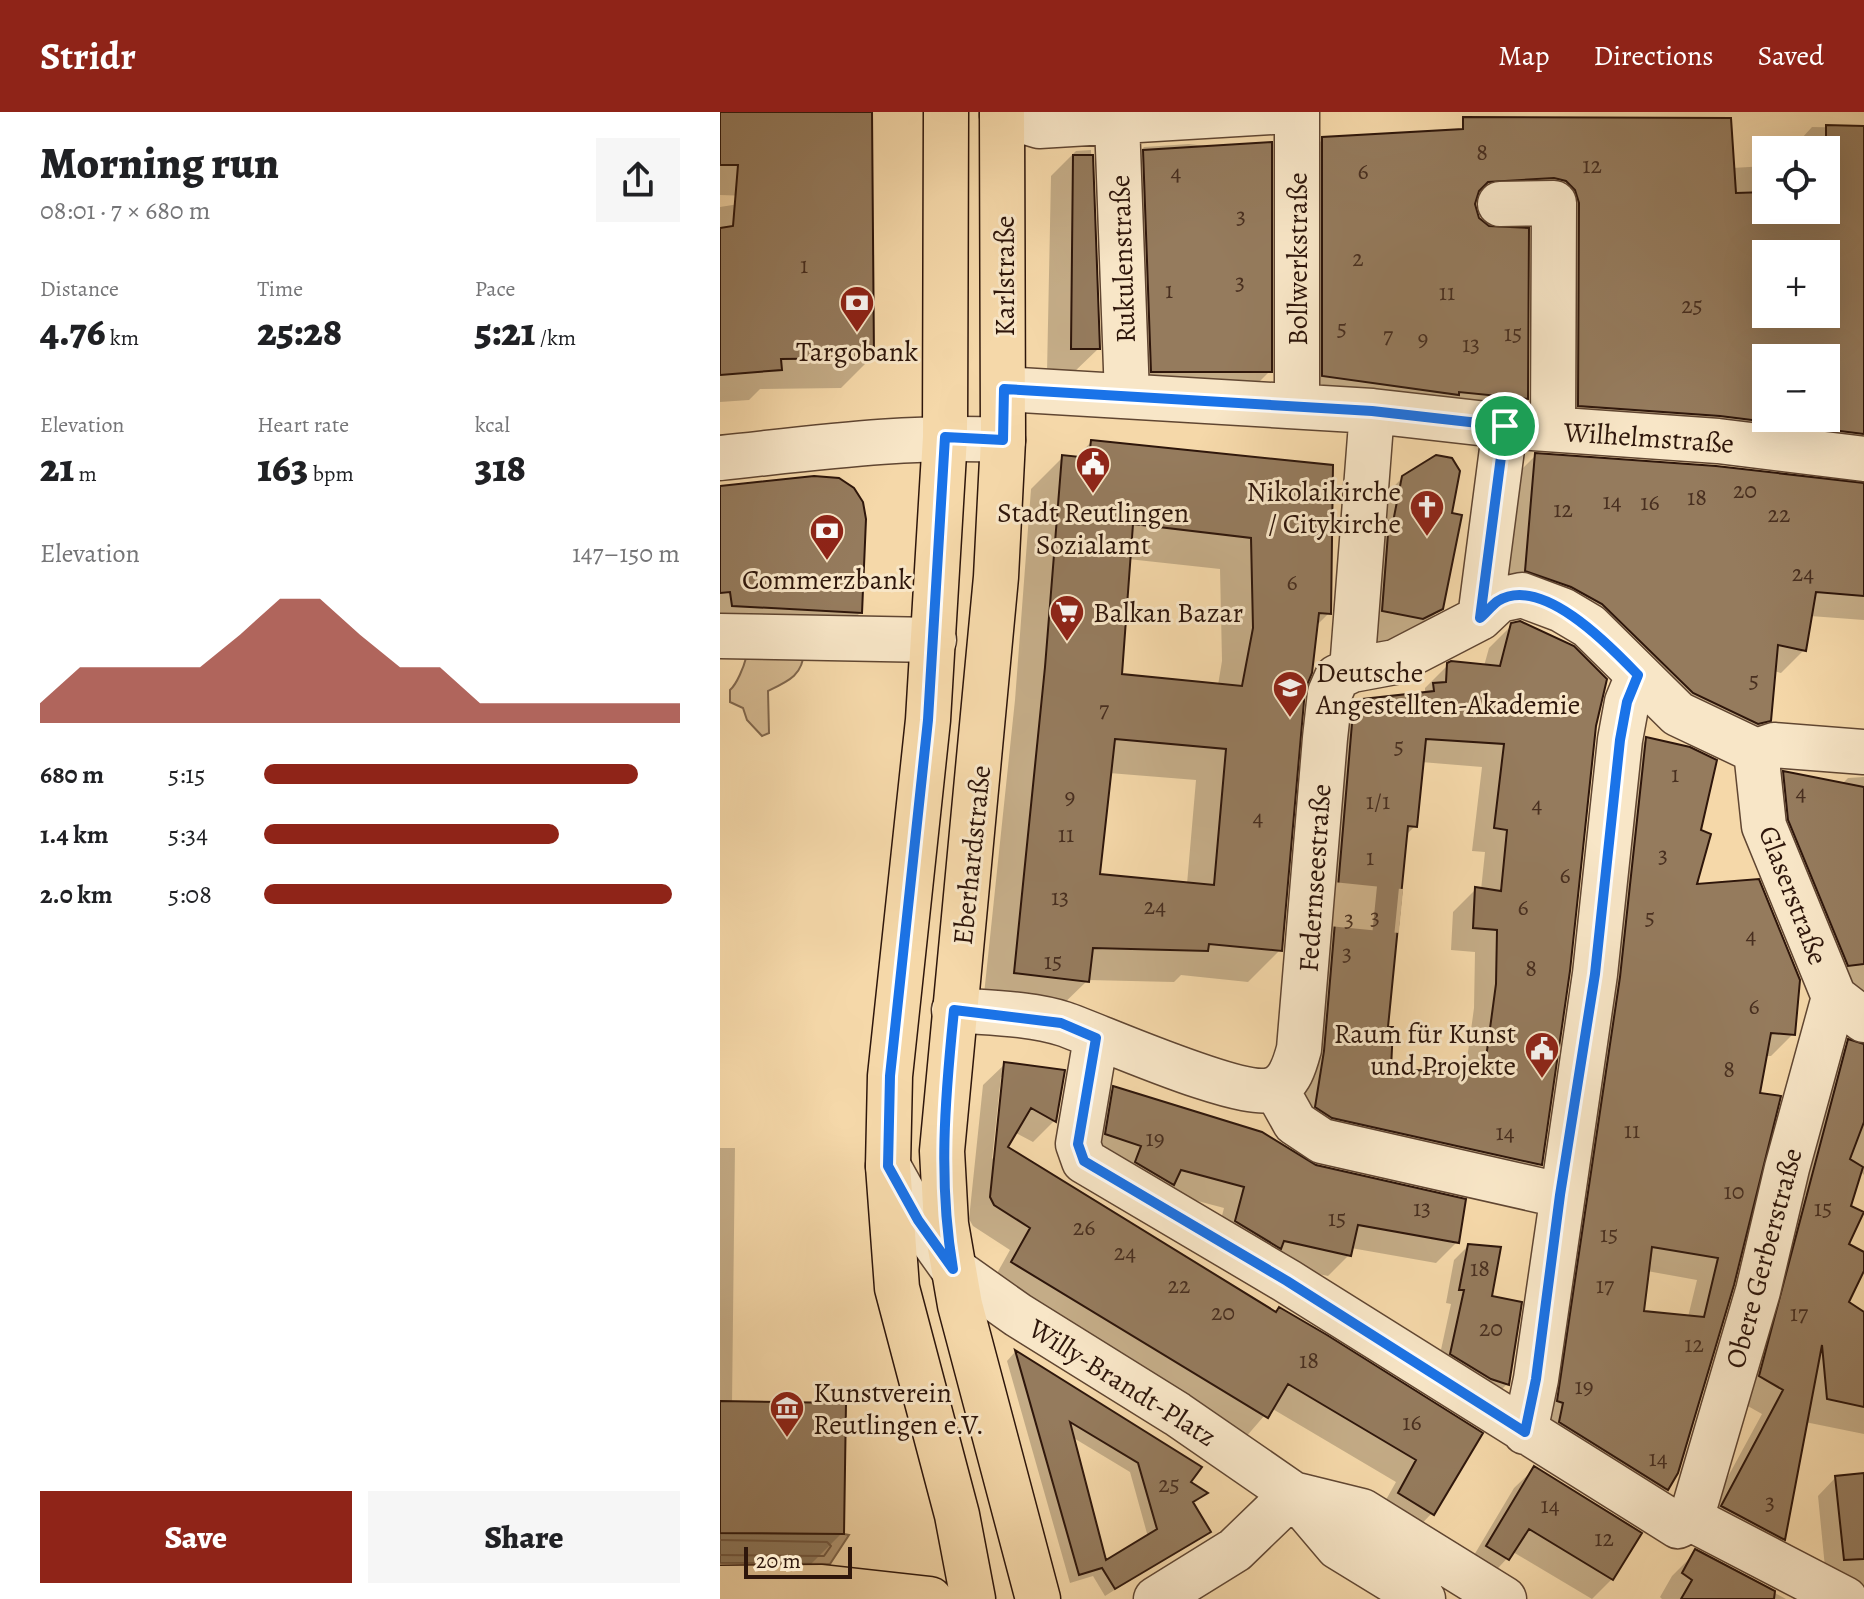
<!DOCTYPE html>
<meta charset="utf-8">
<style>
:root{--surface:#fff;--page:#f6f6f6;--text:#202124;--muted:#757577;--accent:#8f2418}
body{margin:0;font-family:Alegreya,serif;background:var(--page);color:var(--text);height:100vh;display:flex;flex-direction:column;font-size:30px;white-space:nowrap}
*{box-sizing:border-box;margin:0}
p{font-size:26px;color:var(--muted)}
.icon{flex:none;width:44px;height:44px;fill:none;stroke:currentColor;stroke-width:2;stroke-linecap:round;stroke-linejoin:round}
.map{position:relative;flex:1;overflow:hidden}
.details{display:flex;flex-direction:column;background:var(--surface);width:720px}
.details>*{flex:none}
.controls{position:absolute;left:1032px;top:24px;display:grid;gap:16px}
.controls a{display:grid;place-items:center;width:88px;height:88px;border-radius:0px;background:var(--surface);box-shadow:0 8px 32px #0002;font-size:40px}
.scale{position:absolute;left:24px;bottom:20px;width:108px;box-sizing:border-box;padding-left:8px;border:4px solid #2e160b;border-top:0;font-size:22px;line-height:28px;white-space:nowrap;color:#2e160b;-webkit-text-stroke:6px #f8e6c7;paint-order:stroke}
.pin{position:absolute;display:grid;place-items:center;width:68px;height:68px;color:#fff;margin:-34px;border:4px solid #fff;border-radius:50%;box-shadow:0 2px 8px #0007}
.round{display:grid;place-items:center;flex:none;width:84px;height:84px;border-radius:0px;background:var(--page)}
.overview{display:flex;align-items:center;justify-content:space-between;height:136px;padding:0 40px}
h1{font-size:44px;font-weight:800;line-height:60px}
.figures{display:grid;grid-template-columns:repeat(3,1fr);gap:12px;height:136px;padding:8px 40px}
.figures div{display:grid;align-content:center}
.figures b{font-size:40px;font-weight:800}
.figures small{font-size:22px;font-weight:400}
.figures p{font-size:22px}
.chart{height:224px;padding:16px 40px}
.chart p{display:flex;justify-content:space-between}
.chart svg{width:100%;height:144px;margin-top:8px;fill:var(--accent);opacity:.7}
.primary-button{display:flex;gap:16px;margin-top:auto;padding:16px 40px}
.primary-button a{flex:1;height:92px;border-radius:0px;background:var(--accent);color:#fff;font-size:32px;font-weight:800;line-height:92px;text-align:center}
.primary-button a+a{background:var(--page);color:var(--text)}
ul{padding:0 40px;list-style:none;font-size:26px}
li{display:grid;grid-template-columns:128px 96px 1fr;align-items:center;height:60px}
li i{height:20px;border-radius:10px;background:var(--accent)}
header{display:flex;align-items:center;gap:48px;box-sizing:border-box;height:112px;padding:0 40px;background:var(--accent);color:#fff}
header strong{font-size:38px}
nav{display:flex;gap:44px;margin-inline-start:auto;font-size:28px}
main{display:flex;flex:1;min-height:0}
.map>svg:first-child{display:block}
.green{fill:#d3b78e;stroke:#80664c;stroke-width:2}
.water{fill:#b19673;stroke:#7d6349;stroke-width:2}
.shadow{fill:#0003;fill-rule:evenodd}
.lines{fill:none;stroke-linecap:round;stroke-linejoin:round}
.shore{stroke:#70563f;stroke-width:2}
.building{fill:#957b5d;stroke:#2e160b;stroke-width:2;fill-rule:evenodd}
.minor-tunnel{stroke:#cdb189;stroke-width:44;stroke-dasharray:44 22;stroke-linecap:butt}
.minor-casing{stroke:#604632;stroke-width:47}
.major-casing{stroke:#2e160b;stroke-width:47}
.minor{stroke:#f8e6c7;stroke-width:44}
.major{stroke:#f5d8a9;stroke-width:44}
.route-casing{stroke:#fff;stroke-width:16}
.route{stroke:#1a73e8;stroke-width:10}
.labels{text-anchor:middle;stroke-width:6;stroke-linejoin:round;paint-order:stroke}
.number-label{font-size:24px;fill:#482f20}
.street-label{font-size:28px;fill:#2e160b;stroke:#f8e6c7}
.poi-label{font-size:28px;fill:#2e160b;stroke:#f8e6c7}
</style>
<header>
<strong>Stridr</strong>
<nav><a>Map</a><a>Directions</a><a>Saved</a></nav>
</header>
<main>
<section class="details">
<div class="overview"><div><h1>Morning run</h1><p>08:01 · 7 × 680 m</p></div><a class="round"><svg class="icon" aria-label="share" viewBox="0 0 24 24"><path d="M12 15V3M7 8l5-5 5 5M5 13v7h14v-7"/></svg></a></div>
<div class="figures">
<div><p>Distance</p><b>4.76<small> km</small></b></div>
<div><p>Time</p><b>25:28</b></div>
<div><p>Pace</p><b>5:21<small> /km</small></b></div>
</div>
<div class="figures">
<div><p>Elevation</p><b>21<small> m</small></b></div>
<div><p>Heart rate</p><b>163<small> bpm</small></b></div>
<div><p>kcal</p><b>318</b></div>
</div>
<div class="chart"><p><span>Elevation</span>147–150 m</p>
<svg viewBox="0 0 160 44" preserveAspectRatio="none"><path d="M0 44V38L10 27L20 27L30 27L40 27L50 17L60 6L70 6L80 17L90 27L100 27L110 38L120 38L130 38L140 38L150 38L160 38V44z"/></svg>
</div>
<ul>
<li><b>680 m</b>5:15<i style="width:90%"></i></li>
<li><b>1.4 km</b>5:34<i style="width:71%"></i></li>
<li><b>2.0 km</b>5:08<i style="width:98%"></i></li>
</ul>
<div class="primary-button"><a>Save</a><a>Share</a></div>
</section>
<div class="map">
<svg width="1144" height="1487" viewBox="0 0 1144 1487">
<rect width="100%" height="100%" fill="#f5d8a9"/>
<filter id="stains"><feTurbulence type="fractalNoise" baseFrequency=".0025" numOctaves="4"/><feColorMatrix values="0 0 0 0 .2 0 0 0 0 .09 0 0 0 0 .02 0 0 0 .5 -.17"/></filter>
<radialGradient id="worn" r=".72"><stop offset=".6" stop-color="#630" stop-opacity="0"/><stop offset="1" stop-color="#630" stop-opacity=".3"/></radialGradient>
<path class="green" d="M84 539C83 563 69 569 48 579L49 621 42 624 27 608 23 596 10 590V578C17 572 24 554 26 546Z"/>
<path class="water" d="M0 1421 124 1422 129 1423 110 1452 0 1451Z"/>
<path class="shadow" d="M0 0H150L152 245 121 276 40 277 29 288 0 290V95L62 85 0 83Z
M1092 15 1144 16V346L838 314 811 86 753 90 806 286 785 307 582 284V48L603 27 1012 56 1046 54V98H1106V38H1071ZM1046 142H1106V202H1046ZM1046 246H1106V306H1046Z
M469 32 502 36 550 259 522 287H404L396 63 424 35Z
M371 38 378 237 353 261H327L331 64 356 39Z
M371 330 611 355 609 501 595 515 583 578 560 838 528 870 461 863 454 870 368 868 335 900 263 892 295 588 311 377 343 345 355 347ZM408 447 500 457 502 549 498 573 400 564ZM389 661 476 668 467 772 378 764Z
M816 343 1144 376V508L1090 504 1084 538 1061 561 1054 559 1049 608 1026 631 859 515 783 482 793 366Z
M683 365 729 403 721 496 690 527 671 537 632 529 652 397Z
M0 376 140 501 109 531 0 525Z
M792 513 874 614 820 1052 797 1075 573 1018 612 613 635 589 705 582V576L728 553 764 554 769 536ZM701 650 762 655 752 739 765 740 761 778 756 777 733 800 731 838 755 840 754 896 745 962 669 959 666 917 685 724 695 714Z
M927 627 979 719 974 775 1073 922 1051 944H1045L946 1377 924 1399 818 1333 904 650ZM927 1159 977 1168 968 1205 922 1201Z
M1064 661 1122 672 1128 666 1144 665V919L1041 684Z
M1128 932 1144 933V1063L1139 1058 1117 1080 1127 1133 1144 1142V1155L1126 1191 1144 1202V1322L1085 1310 1063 1427 1040 1449 979 1418 1042 1302 1017 1288 1065 1104 1086 1083 1069 1085 1105 956Z
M285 952 343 960 334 1009 313 1030 294 1020 285 1036 760 1322 712 1401 691 1423 658 1402 676 1370 551 1296 525 1326 271 1172 290 1138 253 1114 249 1107 263 973ZM281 965H284L276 1043 272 1047Z
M394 976 595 1055 737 1130 716 1151 631 1136 629 1143 608 1164 545 1151 495 1131 504 1096 444 1080 365 1043 373 997Z
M0 1036H15L12 1291 122 1421 91 1452 0 1451Z
M748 1134 770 1185 787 1272 773 1286 717 1256 731 1192 726 1191 734 1148Z
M295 1240 479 1355 468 1371 485 1382 472 1393 488 1419 385 1484 373 1464 350 1471 287 1249ZM352 1325 410 1360 428 1425 385 1451Z
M815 1356 892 1467 872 1487 793 1440 767 1468 747 1455 794 1376Z
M1144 1363V1473L1107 1476 1098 1384 1116 1365Z
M976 1440 1066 1487H942L940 1485 952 1464Z"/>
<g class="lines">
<path class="shore" d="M0 1428 107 1430 111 1434 104 1444 0 1443"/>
</g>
<path class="building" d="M0 0H152L154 246 61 247 62 258 0 263V116L13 114 18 53H0Z
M743 5 1011 6 1016 81 1046 80V98H1106V13L1144 14V322L1000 304 858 294 859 91 855 78 846 69 834 66 768 70 759 79 755 92 759 106 769 114 809 116 808 287 739 280V283L602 264V25L743 17ZM1046 142H1106V202H1046ZM1046 246H1106V306H1046Z
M552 30V260H431L423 38Z
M353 43H373L380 237H351Z
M371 328 613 353 611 502 599 501 592 561 585 578 562 839 489 832 488 839 373 836 369 870 294 861 325 555 342 343 369 346ZM413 412 531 426 533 516 522 574 402 562ZM395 627 506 637 494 773 380 762Z
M815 341 996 354 1144 371V484L1096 480 1086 539 1058 533 1051 609 1038 612 973 581 882 492 851 475 805 459Z
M716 343 732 346 740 359 732 401 742 403 723 497 703 507 662 499 669 409 673 410 682 364Z
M94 364 119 366 134 376 143 390 146 407 142 501 12 494 10 480 0 481V374Z
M800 509 854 534 887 567 876 614 850 859 822 1053 612 1006 595 995 604 939 634 588 714 579 713 571 726 570 727 551 731 549 780 554 791 511ZM706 627 784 632 774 716 787 718 781 779 755 775 753 816 777 818 776 872 764 961 671 957 673 915H668L688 714 697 715Z
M926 625 970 635 997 648 981 718 991 722 977 772 1039 767 1080 868 1075 923 1051 921 1040 981 1061 984 1014 1173 958 1361 948 1378 839 1310 843 1291 837 1289 900 865ZM932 1135 998 1146 984 1205 924 1199Z
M1063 659 1144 675V852L1128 854 1068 708Z
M1128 927 1144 932V1010L1130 1047 1143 1055 1131 1094 1144 1100 1129 1132 1144 1140V1159L1129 1190 1144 1200V1295L1107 1287 1102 1233 1065 1428 1001 1394 1063 1278 1039 1264Z
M284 950 345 958 336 1010 311 996 288 1035 556 1200 559 1195 607 1223 763 1321 714 1403 678 1381 696 1348 568 1272 548 1306 291 1150 310 1116 274 1093 270 1085Z
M393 974 542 1020 596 1053 746 1087 739 1131 638 1113 631 1144 564 1129 561 1137 515 1109 524 1075 461 1058 454 1073 415 1050 421 1034 385 1022Z
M748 1132 781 1135 772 1184 802 1190 789 1273 771 1267 730 1242 744 1178H739Z
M295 1238 482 1355 471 1370 488 1381 473 1390 491 1420 395 1477 382 1456 359 1463ZM350 1310 418 1351 437 1417 386 1448Z
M0 1289 126 1291 124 1422 0 1421Z
M814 1354 922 1421 893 1468 809 1417 789 1448 766 1434Z
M1144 1361V1447L1124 1448 1115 1364Z
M975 1437 1055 1479 1054 1487H961L972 1468 962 1461Z"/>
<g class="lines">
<path class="minor-tunnel" d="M611 792 681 799"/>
<defs>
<path id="minor" d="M282 3 319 14 552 0
M397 10 407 284
M780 92 834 91 833 317
M284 277 652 299 785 314 998 329 1144 347
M577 294V0
M0 346C95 336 187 323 283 328
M760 506 785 314
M0 524 214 528
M632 558 652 299
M1036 639 1054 633 1144 640
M234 898C269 901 310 901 344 912 382 925 522 989 554 977 570 971 575 952 579 937L605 626 610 581 617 565 632 558 675 550 760 506 779 488 802 483 842 498 869 514 958 602 1036 639 1044 714 1114 885 1144 908
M376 926 358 1032 364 1049 567 1169 958 1414 971 1407
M556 977 575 1011 602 1029 840 1083
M168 1054 198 1108 233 1157 298 1203 457 1302 573 1382 618 1435 703 1487
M805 1320 816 1267 875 862 900 628 907 590 918 563
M573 1382 642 1399 784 1487
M971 1407 1038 1179 1067 1056 1114 885
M971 1407 1125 1487
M436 1487 515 1438 573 1382"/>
<path id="major" d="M226 0 225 325 208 608 170 964 168 1054 177 1176 237 1403 253 1487
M282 0 283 328 276 465 222 1039 226 1112 240 1193 318 1487
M0 1476 102 1475 210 1487"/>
</defs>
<use href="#minor" class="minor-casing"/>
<use href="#major" class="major-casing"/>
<use href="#minor" class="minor"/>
<use href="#major" class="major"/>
</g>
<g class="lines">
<defs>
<path id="route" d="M284 277 652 299 785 314 760 506C766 501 772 493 778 489 822 462 891 535 918 563L907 590 900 628 875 862 840 1083 816 1267 805 1320 567 1169 364 1049 358 1032 376 926 341 911 234 898C225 986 218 1069 233 1157L198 1108 168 1054 170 964 208 608 225 325 283 328Z"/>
</defs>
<use href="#route" class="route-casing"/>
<use href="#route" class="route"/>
</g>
<defs>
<symbol id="bank-pin" viewBox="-11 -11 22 30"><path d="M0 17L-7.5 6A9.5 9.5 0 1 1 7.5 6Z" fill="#8f2418" stroke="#f8e6c7"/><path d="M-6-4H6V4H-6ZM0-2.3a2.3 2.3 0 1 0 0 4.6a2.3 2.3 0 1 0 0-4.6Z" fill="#fff"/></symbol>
<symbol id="civic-pin" viewBox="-11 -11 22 30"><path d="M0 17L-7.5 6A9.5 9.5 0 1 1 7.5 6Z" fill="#8f2418" stroke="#f8e6c7"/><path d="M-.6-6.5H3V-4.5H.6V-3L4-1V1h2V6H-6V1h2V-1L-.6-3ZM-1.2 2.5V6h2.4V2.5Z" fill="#fff"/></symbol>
<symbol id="church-pin" viewBox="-11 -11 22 30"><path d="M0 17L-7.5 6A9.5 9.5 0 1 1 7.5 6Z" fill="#8f2418" stroke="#f8e6c7"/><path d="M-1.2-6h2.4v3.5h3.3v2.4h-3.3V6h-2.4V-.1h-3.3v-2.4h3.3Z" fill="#fff"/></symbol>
<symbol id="supermarket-pin" viewBox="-11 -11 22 30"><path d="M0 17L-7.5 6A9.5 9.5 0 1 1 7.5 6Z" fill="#8f2418" stroke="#f8e6c7"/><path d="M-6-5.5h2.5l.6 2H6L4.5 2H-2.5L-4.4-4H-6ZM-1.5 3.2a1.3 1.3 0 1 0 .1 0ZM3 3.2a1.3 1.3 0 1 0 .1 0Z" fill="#fff"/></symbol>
<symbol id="university-pin" viewBox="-11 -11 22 30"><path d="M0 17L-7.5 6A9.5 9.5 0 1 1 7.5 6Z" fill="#8f2418" stroke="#f8e6c7"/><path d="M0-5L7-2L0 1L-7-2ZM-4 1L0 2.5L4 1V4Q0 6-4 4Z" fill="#fff"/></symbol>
<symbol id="museum-pin" viewBox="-11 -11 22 30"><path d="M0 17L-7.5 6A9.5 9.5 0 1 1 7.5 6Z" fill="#8f2418" stroke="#f8e6c7"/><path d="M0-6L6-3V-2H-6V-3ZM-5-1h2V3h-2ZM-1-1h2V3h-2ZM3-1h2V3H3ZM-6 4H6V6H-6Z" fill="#fff"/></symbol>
</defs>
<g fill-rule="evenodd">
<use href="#bank-pin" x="117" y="171" width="40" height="54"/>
<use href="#civic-pin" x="353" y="332" width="40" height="54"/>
<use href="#church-pin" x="687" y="375" width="40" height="54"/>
<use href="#bank-pin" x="87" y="399" width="40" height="54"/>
<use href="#supermarket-pin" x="327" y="480" width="40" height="54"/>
<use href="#university-pin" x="550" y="556" width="40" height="54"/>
<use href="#civic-pin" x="802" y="917" width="40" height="54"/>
<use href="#museum-pin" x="47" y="1276" width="40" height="54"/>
</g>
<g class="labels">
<g class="number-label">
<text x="762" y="48">8</text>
<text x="872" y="61">12</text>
<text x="643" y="67">6</text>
<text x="456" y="68">4</text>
<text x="521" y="112">3</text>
<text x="638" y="154">2</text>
<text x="84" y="161">1</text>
<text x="520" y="178">3</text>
<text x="449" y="186">1</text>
<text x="727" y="188">11</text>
<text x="972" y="201">25</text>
<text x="622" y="224">5</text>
<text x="793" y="229">15</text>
<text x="668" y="231">7</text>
<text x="703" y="234">9</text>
<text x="751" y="240">13</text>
<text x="1025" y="386">20</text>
<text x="977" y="393">18</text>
<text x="892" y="397">14</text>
<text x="930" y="398">16</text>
<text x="843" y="405">12</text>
<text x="1059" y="410">22</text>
<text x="1083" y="469">24</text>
<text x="572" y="478">6</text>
<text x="1034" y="576">5</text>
<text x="384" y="605">7</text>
<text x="679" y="642">5</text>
<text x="955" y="670">1</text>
<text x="1081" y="688">4</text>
<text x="350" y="692">9</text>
<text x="658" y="697">1/1</text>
<text x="817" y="700">4</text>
<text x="538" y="713">4</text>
<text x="346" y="730">11</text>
<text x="943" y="751">3</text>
<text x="650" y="753">1</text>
<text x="845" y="771">6</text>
<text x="340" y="793">13</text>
<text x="435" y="802">24</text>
<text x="803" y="803">6</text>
<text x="655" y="813">3</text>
<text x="930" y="813">5</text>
<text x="629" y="815">3</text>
<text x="1031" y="831">4</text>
<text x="627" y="849">3</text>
<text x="333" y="857">15</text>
<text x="811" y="864">8</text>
<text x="1034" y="902">6</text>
<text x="1009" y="965">8</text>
<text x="912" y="1026">11</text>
<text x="785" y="1028">14</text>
<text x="435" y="1034">19</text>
<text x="1014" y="1087">10</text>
<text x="702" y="1104">13</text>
<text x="1103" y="1104">15</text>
<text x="617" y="1114">15</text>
<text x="364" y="1123">26</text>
<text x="889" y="1130">15</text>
<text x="405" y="1148">24</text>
<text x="760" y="1164">18</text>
<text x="459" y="1181">22</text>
<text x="885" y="1181">17</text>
<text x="503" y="1208">20</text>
<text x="1079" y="1209">17</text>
<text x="771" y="1224">20</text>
<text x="974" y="1240">12</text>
<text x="589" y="1256">18</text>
<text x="864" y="1282">19</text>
<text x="692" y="1318">16</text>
<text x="938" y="1354">14</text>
<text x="449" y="1380">25</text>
<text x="1050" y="1398">3</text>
<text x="830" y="1401">14</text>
<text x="884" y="1434">12</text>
</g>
<g class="street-label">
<text transform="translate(402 147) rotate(-92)" y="10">Rukulenstraße</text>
<text transform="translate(577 147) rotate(-90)" y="10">Bollwerkstraße</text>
<text transform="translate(284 164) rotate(-90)" y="10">Karlstraße</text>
<text transform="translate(929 325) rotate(4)" y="10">Wilhelmstraße</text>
<text transform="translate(251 743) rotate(-84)" y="10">Eberhardstraße</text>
<text transform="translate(594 766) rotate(-86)" y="10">Federnseestraße</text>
<text transform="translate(1074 783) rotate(69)" y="10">Glaserstraße</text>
<text transform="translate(1043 1146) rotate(-75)" y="10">Obere Gerberstraße</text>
<text transform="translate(403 1270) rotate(32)" y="10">Willy-Brandt-Platz</text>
</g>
<g class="poi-label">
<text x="137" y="249">Targobank</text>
<text x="681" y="389" text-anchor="end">Nikolaikirche<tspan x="681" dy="32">/ Citykirche</tspan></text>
<text x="373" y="410">Stadt Reutlingen<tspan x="373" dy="32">Sozialamt</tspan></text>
<text x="107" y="477">Commerzbank</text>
<text x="373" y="510" text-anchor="start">Balkan Bazar</text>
<text x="596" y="570" text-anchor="start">Deutsche<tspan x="596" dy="32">Angestellten-Akademie</tspan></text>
<text x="796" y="931" text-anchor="end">Raum für Kunst<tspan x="796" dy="32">und Projekte</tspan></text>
<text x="93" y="1290" text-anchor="start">Kunstverein<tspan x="93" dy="32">Reutlingen e.V.</tspan></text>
</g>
</g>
<rect width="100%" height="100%" filter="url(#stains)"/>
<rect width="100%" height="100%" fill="url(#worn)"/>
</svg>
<div class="controls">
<a><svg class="icon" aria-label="locate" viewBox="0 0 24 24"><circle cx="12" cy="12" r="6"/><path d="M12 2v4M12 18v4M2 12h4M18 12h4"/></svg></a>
<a>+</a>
<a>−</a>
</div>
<div class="scale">20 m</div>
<div class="pin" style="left:785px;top:314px;background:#1e9e55"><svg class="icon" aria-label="arrive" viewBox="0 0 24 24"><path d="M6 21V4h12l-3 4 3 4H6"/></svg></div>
</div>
</main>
